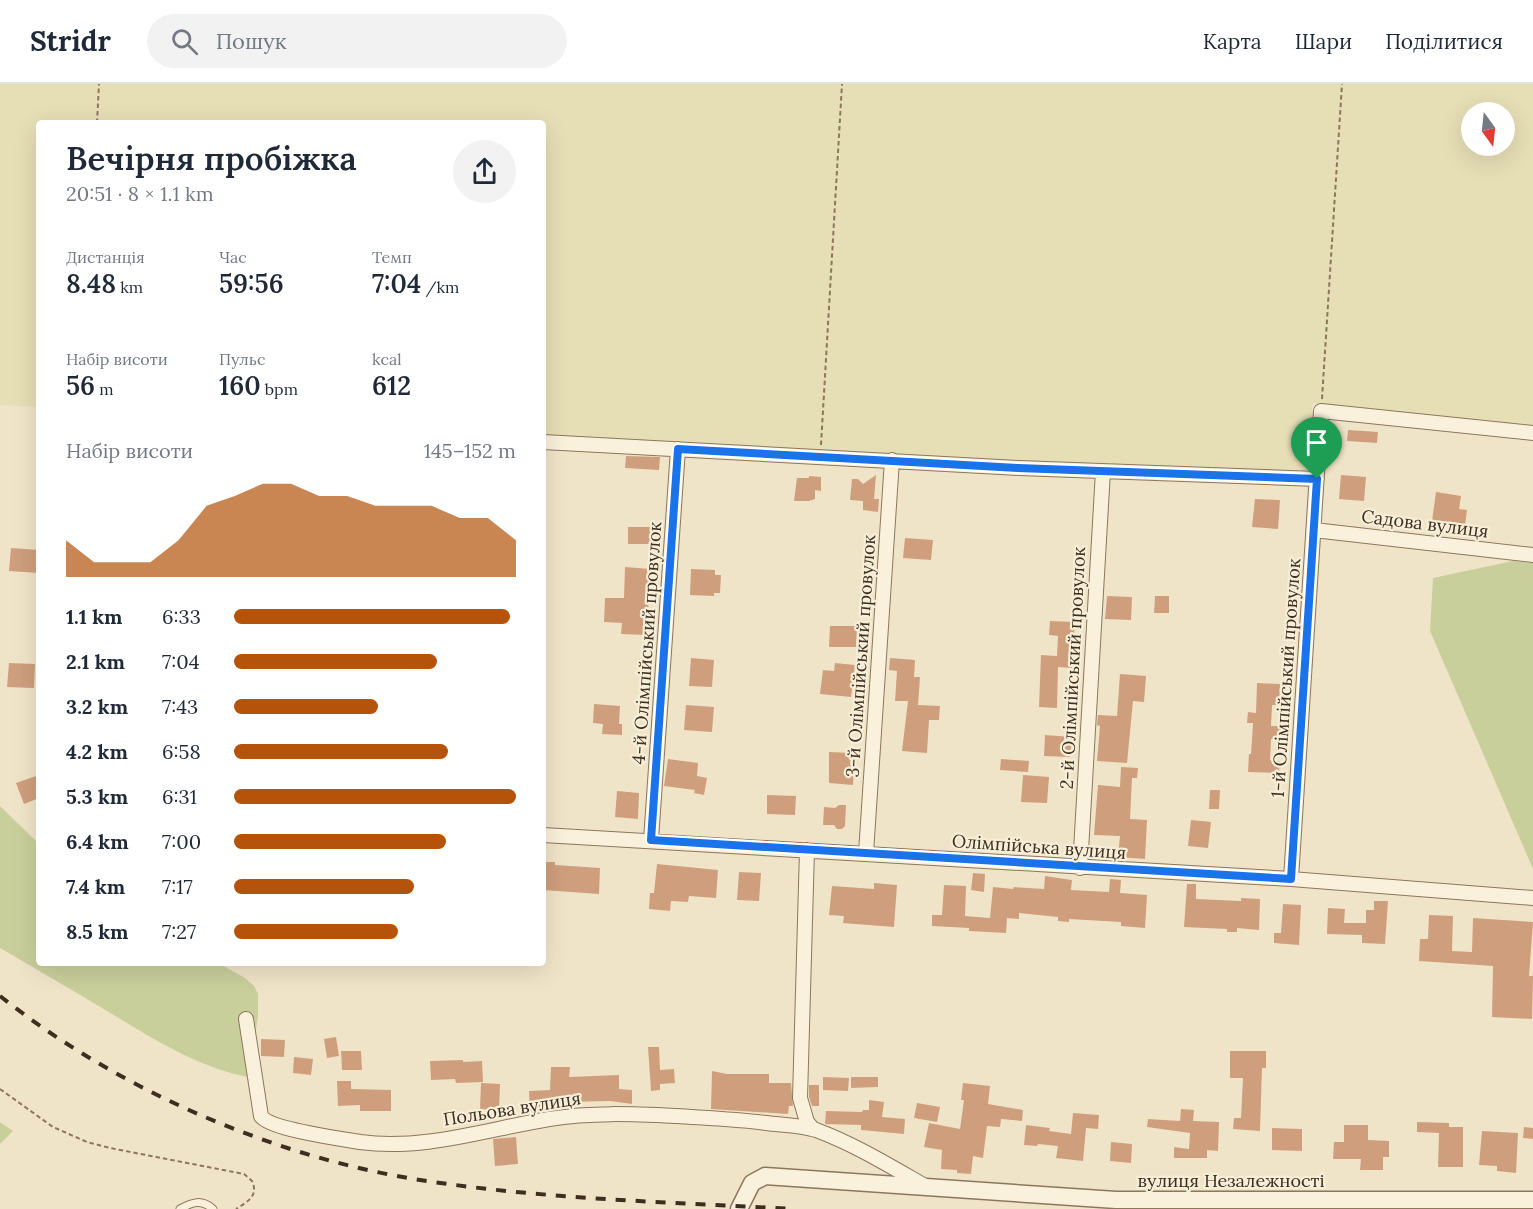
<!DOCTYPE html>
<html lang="uk">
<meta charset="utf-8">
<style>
:root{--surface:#fff;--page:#f2f2f3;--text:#1f2937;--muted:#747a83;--line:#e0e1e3;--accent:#b45309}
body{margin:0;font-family:Lora,serif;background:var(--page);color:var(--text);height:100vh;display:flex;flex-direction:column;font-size:22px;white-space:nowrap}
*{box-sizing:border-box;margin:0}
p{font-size:20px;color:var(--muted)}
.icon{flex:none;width:33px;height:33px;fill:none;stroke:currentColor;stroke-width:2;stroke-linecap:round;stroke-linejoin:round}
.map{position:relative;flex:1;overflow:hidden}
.sheet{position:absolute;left:36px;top:36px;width:510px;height:846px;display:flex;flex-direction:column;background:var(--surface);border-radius:6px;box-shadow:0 6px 24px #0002}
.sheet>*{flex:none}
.needle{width:39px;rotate:165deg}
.controls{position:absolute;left:1461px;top:18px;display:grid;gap:12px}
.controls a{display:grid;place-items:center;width:54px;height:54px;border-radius:50%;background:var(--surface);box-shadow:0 6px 24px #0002;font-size:30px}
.pin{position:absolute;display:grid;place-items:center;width:51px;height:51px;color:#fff;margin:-62px -26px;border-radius:50% 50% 50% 0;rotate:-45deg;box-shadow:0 0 6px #0007}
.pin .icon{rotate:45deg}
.round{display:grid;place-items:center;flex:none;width:63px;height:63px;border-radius:32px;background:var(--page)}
.headline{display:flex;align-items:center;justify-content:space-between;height:102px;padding:0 30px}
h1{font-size:33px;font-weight:600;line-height:45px}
.figures{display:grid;grid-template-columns:repeat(3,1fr);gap:9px;height:102px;padding:6px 30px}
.figures div{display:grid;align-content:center}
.figures b{font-size:26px;font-weight:600}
.figures small{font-size:16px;font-weight:400}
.figures p{font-size:16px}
.chart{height:168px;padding:12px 30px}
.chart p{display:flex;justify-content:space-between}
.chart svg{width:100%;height:108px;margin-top:6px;fill:var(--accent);opacity:.7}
ul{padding:0 30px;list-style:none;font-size:20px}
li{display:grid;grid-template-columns:96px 72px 1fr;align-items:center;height:45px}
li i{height:15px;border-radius:8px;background:var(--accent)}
header{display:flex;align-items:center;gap:36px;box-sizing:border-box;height:84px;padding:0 30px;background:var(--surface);border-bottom:2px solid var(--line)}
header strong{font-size:28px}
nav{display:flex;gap:33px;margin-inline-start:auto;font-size:21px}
.search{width:420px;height:54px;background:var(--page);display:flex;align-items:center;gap:15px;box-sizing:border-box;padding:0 21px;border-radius:33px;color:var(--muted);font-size:22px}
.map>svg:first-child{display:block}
.farmland{fill:#e6deb5;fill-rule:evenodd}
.green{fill:#c9cf9b}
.building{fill:#cf9f7d}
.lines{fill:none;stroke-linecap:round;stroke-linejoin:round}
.service-casing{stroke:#8d765c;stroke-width:9}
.minor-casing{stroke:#8d765c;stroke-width:16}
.tertiary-casing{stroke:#8d765c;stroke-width:19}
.path{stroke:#8d765c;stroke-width:2;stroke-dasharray:4.5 3;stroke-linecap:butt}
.service{stroke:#faf1dc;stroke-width:7}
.minor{stroke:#faf1dc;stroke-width:14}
.tertiary{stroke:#faf1dc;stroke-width:16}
.rail{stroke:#3d2e20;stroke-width:4;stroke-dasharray:10 10;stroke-linecap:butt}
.route-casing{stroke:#fff;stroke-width:12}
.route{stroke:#1a73e8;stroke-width:8}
.labels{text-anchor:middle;stroke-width:4.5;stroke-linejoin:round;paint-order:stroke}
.street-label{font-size:18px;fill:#3d2e20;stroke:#f7eed8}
</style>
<header>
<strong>Stridr</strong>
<div class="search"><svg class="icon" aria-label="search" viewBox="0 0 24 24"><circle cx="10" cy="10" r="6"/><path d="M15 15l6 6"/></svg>Пошук</div>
<nav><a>Карта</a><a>Шари</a><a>Поділитися</a></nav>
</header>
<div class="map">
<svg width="1533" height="1125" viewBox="0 0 1533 1125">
<rect width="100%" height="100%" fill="#f0e4c8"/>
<path class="farmland" d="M0 0H1533V343L1313 319 1307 388 1103 382 543 353V39H39V323L0 321ZM1472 28H1504V62H1472Z"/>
<path class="green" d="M1513 477 1533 479V785L1430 547 1433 494Z
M0 722 39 760V879H218L245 894 254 902 258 910V933L248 993C196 983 152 954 107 927 72 906 36 885 0 864Z
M0 1038 13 1047 0 1060Z"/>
<path class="building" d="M1348 346 1378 348 1377 359 1347 357Z
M626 372 660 373 659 386 625 384Z
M876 391 874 415H879L878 428 863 426V417L850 416 852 395H858L863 400Z
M1341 391 1366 393 1364 417 1339 415Z
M809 392 821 393V407L815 406V415L809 417H794L797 394H809Z
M1436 408 1461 412 1459 425 1467 426 1465 442 1432 437Z
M1255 415 1280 416 1278 445 1252 443Z
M628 443H650V460H628Z
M905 454 933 456 931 476 903 474Z
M11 464 39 466V489L9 487Z
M625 483 650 485 647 551 621 550 622 539 604 538 605 514H624Z
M691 485 715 486V491H721L720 509H714V512L690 511Z
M1107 512 1132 513 1131 536 1105 535Z
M1155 512H1169V529H1154Z
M1050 537 1075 538 1072 584 1058 583 1057 624 1039 623 1041 571 1057 572 1058 552 1049 551Z
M830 542H857L856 563H829Z
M691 574 714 576 712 603 689 602Z
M890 574 915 576 914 593H920L918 621 940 622 939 636H929L927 669 902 667 908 617H895L897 587 889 586Z
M9 579 35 580 34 604 7 603Z
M835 579 855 581 851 613 820 610 823 586 834 587Z
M1120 590 1146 592 1144 618 1133 617 1127 679 1097 677 1100 642 1097 641 1098 631 1117 632Z
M1257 599 1280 600 1279 621H1272L1271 642H1281L1280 655H1271L1270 676 1280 677 1279 689 1248 688 1249 670H1251L1253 639H1247L1248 628 1256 629Z
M594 620 620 622 619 640H622V651L602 650 603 640 593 639Z
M686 621 714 623 712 648 684 646Z
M1045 651 1072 653 1070 673 1044 672Z
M829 668 851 669 850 681H854L853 701 829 699Z
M668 675 698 679 697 692 707 694 704 711 694 709 695 706 664 702Z
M1001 675 1029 677 1028 688 1000 686Z
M1121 683 1138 684 1137 694H1132L1130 735 1147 736 1145 775 1118 773 1120 752 1094 751 1098 701 1120 703Z
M39 691V714L24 720 16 699Z
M1023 691 1049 693 1047 719 1021 718Z
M1210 706H1220L1219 725H1209Z
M617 707 639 709 638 735 615 733Z
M767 711 796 712 795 731 767 730Z
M839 721H846L845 742 842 745H837L834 741H823L824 723 835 724Z
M1191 736 1211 738 1208 764 1188 762Z
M543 778H555V781L600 784 599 810 543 806Z
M657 780 718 786 716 814 689 812 688 818 671 817 670 827 649 825 650 809H654Z
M739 788 761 789 759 817 737 816Z
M973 789 985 790 984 808 971 806Z
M1045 792 1072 796 1071 806 1109 808 1110 795 1121 796 1120 809 1147 811 1145 844 1121 842V838L1069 835V838L1058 837V833L1019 829V835L1007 834 1006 849 969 847V844L932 842V831H942L944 801 966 802 965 832 990 834 993 803 1013 805 1014 803 1044 805Z
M874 799 897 801 894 843 843 839 844 832 829 831 832 802 874 805Z
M1187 800H1196V815L1241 817V814L1260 815 1259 846 1237 844V848H1227V845L1184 843Z
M1374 817H1388L1385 860 1362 859V851L1327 850 1328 824 1345 825 1344 839H1366V826H1374Z
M1283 820 1301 821 1299 861 1274 859V849H1281Z
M1429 831 1453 832 1452 867 1472 868 1473 834 1533 838 1529 892H1533L1532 935 1492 933 1493 882 1419 877 1420 855H1428Z
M336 953 339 972 327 974 324 955Z
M261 955 285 956 284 973 261 972Z
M648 963H659L660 986 674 985 675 999 660 1000V1006L651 1007Z
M341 967H361L362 986H342Z
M1230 967H1266V984H1262L1260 1047 1233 1045 1234 1034H1241L1243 994H1230Z
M294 973 313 975 311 991 293 989Z
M463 976V978L482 977 483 998 456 999 455 995 431 996 430 977Z
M551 983H570L569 993 619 991V1005L632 1006V1020L610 1017 564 1018 563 1024 530 1028 529 1007 550 1006Z
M712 987 727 990H769V999H791L793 1022H789L788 1030 711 1025Z
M823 993 849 994 848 1007 823 1006Z
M851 993H878V1003L851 1004Z
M337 997H351V1005L391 1006V1027H360V1021L338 1022Z
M481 999 500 1000 499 1026 480 1025Z
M963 999 990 1002 988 1020 1023 1026 1022 1037 1001 1035 1000 1043 987 1042 983 1074 973 1072 971 1090 957 1089V1086L941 1085 942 1066 924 1063 929 1039 960 1045 964 1016H961Z
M809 1001H819V1022H812L809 1013Z
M869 1016 884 1018 882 1033 905 1035 904 1050 861 1046V1041L825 1040 826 1027 862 1028 863 1026H869Z
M917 1019 940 1023 937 1038 914 1034Z
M1181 1025 1194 1026 1193 1037 1219 1038 1218 1067 1207 1066V1074H1174V1063L1189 1065 1190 1049 1147 1043 1148 1035 1180 1037Z
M1073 1029 1099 1031 1098 1045 1086 1044 1083 1077 1056 1074 1058 1062 1038 1060 1037 1062 1024 1061 1026 1041 1050 1044 1049 1047 1071 1050Z
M1417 1038 1449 1039V1043H1463V1083H1438L1439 1049 1417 1048Z
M1344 1041H1368V1056L1389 1057V1073H1383V1086H1360L1361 1075H1333L1334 1058H1344Z
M1524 1043 1533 1044V1055L1523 1054Z
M1272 1044 1302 1045V1067L1272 1066Z
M1482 1047 1518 1049 1516 1089 1497 1087V1082L1479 1081Z
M516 1053 518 1080 495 1082 493 1055Z
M1111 1058 1132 1060 1131 1079 1110 1077Z"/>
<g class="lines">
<defs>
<path id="service" d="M180 1125C192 1118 202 1115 213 1125"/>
<path id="minor" d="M543 358 1019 384 1317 395
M1314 446 1533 471
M543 751 1291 795 1533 814
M651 756 678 365
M807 766 800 1014 807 1038 813 1045
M866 769 892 376
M1080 784 1103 387
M1291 795 1321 327 1533 349
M246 935 261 1032C269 1045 342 1055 360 1058 423 1067 488 1045 549 1035 591 1028 633 1030 676 1032 706 1034 736 1035 766 1039 782 1041 801 1041 816 1046 854 1060 890 1082 925 1102"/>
<path id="tertiary" d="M739 1125 752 1099 765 1092 1116 1116H1533"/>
</defs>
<use href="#service" class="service-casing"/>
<use href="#minor" class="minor-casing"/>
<use href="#tertiary" class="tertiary-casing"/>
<path class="path" d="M97 39 99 0
M1322 315 1342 0
M821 361 842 0
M0 1005 53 1043 87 1058 110 1064 244 1090 252 1097C259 1112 247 1118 236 1125"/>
<use href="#service" class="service"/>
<use href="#minor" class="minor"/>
<use href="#tertiary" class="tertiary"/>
<path class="rail" d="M0 912C116 1004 268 1071 414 1095 539 1115 667 1118 793 1125"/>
</g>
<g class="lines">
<defs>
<path id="route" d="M678 365 1018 384 1317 395 1291 795 651 756Z"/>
</defs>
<use href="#route" class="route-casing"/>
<use href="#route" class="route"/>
</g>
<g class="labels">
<g class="street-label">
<text transform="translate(1425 440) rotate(7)" y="6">Садова вулиця</text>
<text transform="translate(647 559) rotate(-86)" y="6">4-й Олімпійський провулок</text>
<text transform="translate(861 572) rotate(-86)" y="6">3-й Олімпійський провулок</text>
<text transform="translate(1073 584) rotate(-87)" y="6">2-й Олімпійський провулок</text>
<text transform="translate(1286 594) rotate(-86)" y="6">1-й Олімпійський провулок</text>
<text transform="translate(1039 763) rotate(4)" y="6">Олімпійська вулиця</text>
<text transform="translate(512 1025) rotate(-9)" y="6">Польова вулиця</text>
<text x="1231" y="1103">вулиця Незалежності</text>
</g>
</g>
</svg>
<div class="controls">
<a><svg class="needle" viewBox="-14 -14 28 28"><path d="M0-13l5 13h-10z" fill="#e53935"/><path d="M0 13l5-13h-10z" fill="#747a83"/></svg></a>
</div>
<div class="pin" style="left:1317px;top:395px;background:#1e9e55"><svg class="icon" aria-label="arrive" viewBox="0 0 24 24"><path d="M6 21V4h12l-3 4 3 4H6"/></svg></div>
<section class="sheet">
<div class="headline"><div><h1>Вечірня пробіжка</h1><p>20:51 · 8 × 1.1 km</p></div><a class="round"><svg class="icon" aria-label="share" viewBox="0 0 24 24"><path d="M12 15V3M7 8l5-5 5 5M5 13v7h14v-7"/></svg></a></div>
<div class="figures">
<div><p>Дистанція</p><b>8.48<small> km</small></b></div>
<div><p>Час</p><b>59:56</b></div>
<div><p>Темп</p><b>7:04<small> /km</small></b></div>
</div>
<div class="figures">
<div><p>Набір висоти</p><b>56<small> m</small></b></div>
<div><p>Пульс</p><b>160<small> bpm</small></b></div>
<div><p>kcal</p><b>612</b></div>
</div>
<div class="chart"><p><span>Набір висоти</span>145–152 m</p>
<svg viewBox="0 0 160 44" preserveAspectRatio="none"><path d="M0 44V29L10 38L20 38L30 38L40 29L50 15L60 11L70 6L80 6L90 11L100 11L110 15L120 15L130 15L140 20L150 20L160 29V44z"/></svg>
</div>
<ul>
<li><b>1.1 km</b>6:33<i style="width:98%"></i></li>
<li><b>2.1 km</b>7:04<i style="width:72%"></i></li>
<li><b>3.2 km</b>7:43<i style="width:51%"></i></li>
<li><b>4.2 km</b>6:58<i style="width:76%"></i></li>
<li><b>5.3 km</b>6:31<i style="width:100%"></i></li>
<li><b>6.4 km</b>7:00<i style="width:75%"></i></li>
<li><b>7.4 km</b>7:17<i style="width:64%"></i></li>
<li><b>8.5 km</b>7:27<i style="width:58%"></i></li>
</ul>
</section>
</div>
